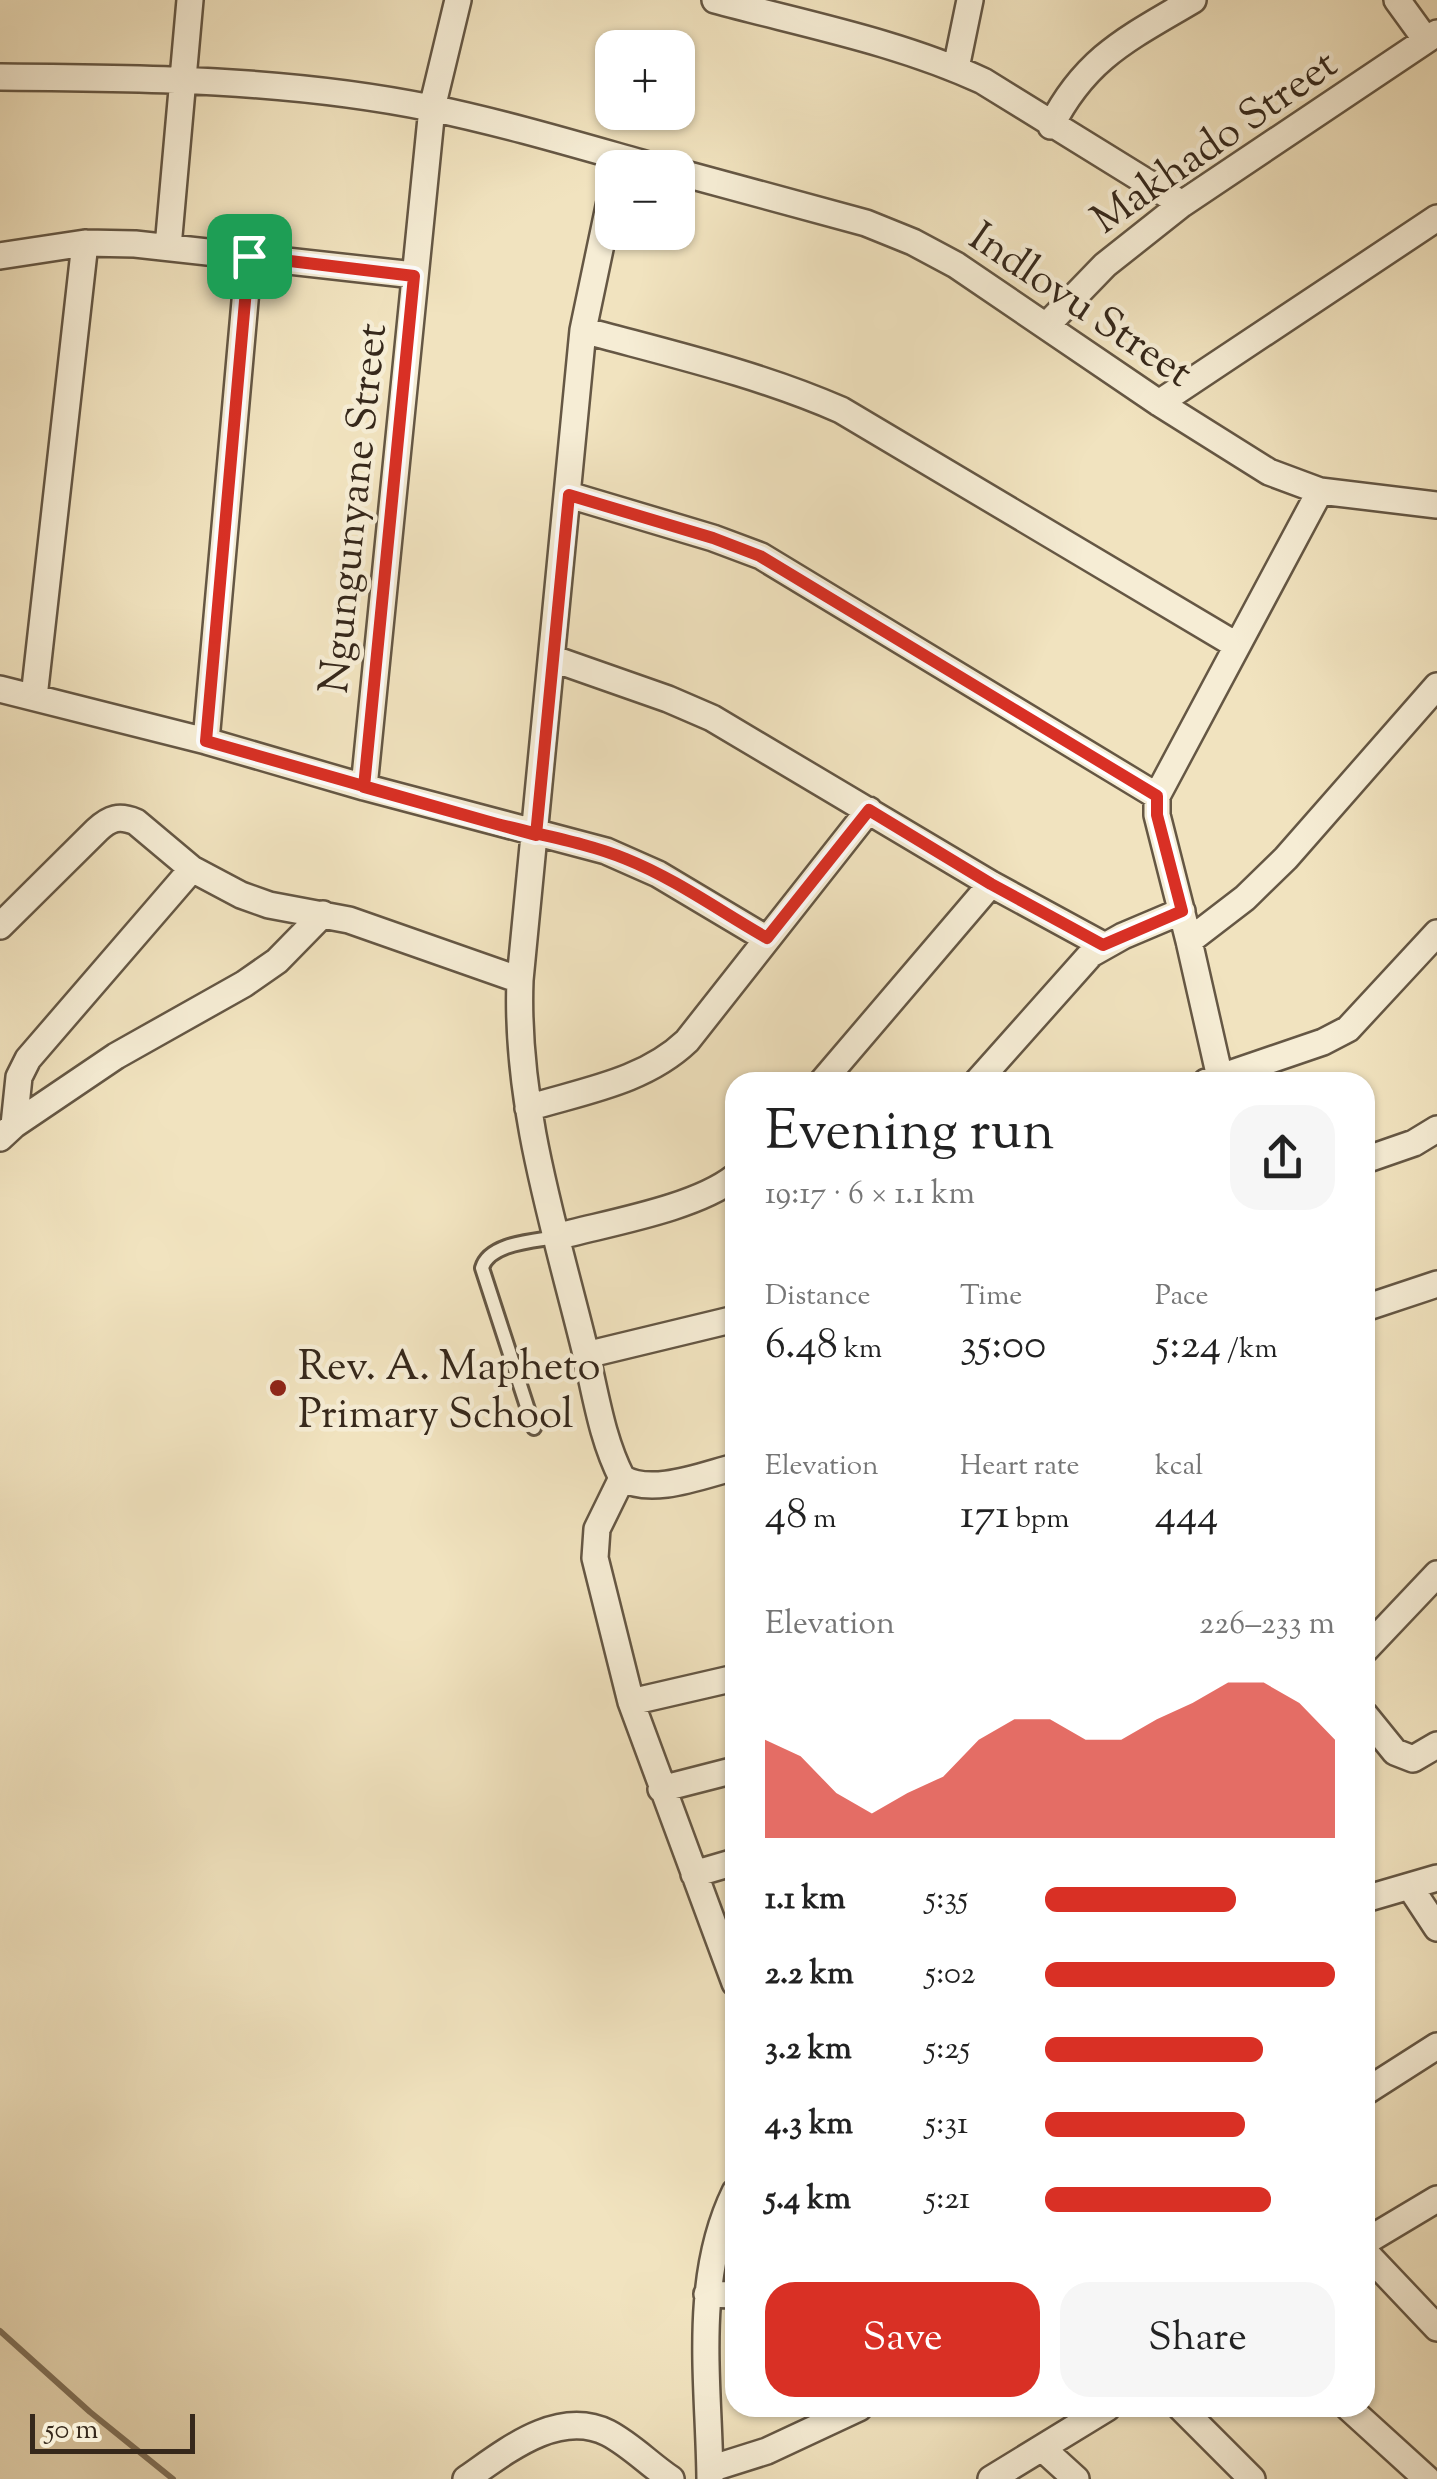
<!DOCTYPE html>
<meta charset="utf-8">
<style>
:root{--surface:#fff;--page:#f6f6f6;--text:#222;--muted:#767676;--accent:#d93025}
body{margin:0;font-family:"Sorts Mill Goudy",serif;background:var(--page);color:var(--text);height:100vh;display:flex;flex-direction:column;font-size:38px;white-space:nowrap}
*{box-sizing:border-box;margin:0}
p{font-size:32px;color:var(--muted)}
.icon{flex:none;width:55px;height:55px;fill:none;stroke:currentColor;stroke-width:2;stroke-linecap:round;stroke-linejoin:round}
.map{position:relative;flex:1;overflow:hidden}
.drawer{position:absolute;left:725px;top:1072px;width:650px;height:1345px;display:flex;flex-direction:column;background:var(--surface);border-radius:30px;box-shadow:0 2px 8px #0004}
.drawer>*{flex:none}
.controls{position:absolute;left:595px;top:30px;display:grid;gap:20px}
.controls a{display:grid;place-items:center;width:100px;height:100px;border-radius:20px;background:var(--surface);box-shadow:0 2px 8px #0004;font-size:50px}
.scale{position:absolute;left:30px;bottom:25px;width:165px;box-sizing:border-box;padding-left:10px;border:5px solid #36281b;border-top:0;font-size:28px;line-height:35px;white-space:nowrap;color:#36281b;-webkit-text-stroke:8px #f6edd5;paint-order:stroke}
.pin{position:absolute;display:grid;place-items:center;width:85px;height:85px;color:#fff;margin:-42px;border-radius:20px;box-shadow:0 5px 15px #0006}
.round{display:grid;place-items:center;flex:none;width:105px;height:105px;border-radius:30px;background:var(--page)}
.head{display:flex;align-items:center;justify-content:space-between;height:170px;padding:0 40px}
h1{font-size:55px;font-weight:600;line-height:75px}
.stats{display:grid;grid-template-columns:repeat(3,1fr);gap:15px;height:170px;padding:10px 40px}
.stats div{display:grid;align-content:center}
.stats b{font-size:42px;font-weight:600}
.stats small{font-size:28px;font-weight:400}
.stats p{font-size:28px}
.chart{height:280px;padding:20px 40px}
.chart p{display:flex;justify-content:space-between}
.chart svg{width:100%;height:180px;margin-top:10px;fill:var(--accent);opacity:.7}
.cta{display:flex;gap:20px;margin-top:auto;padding:20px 40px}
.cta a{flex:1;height:115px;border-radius:30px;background:var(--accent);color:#fff;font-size:40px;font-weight:600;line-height:115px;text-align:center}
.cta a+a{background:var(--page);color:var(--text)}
ul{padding:0 40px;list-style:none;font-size:32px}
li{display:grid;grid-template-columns:160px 120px 1fr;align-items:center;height:75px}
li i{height:25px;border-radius:12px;background:var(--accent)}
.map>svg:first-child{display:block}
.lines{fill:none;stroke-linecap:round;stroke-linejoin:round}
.stream{stroke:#80725c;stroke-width:6}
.lane-casing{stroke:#655744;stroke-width:18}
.street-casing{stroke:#655744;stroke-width:30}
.lane{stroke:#f6edd5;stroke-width:12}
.street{stroke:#f6edd5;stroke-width:25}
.route-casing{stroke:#fff;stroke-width:20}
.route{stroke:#d93025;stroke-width:12}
.poi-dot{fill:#8f2418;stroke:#f6edd5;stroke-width:4}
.labels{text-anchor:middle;stroke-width:9;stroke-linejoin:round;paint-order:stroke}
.street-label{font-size:42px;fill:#36281b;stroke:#f6edd5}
.poi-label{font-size:42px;fill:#36281b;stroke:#f6edd5;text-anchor:start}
</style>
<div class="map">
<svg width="1437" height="2479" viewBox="0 0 1437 2479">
<rect width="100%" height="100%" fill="#f1e3bf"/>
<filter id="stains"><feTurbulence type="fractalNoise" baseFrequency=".002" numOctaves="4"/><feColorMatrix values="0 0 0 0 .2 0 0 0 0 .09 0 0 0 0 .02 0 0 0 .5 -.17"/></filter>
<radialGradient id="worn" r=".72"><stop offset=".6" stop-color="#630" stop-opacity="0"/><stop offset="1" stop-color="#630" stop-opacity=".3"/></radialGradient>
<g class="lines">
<path class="stream" d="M0 2331 90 2412 173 2479"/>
<defs>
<path id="lane" d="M534 1428 482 1268C489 1243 534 1241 556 1237"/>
<path id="street" d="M715 0C804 24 899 42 983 81L1182 204
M1397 0 1426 40
M956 68 970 0
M0 77C144 78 289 79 431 108 508 124 584 147 659 168
M1051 126C1086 57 1129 38 1193 0
M678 172 866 223 913 242 956 265 1159 403 1269 472 1320 491 1437 505
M612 192 583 330 520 980C515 1108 556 1231 586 1354 596 1396 602 1439 622 1478 652 1496 703 1475 735 1467
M168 247 190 0
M0 256 85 243 135 244 414 275
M1046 326 1105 265 1182 204 1437 33
M583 330C671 354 759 374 841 410L1236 645
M1159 403 1437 218
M569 495 713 538 761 556 1157 796
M554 659 668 699 712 718 991 884 1103 945
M0 689 206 741 364 787 606 851 658 874 767 939
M34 697 85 243
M206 741 249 256
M364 787 432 108 458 0
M0 926 97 830C110 818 119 815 136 822L192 869 241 895 269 905 349 920 520 980
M1189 941 1245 898 1286 858 1437 686
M822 1082 991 884
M977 1082 1091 954 1123 936 1182 911
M1206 1082 1323 1042 1348 1029 1437 933
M1221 1082 1189 941 1157 815V796L1320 491
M528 1108C583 1091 644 1082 687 1041L869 810
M14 1125 19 1077 28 1059 192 869
M0 1138 14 1125 116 1056 244 984 277 961 323 914
M1365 1160 1414 1143 1437 1129
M556 1237C607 1223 694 1209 735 1177
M1365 1308 1437 1284
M586 1355 735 1319
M622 1478 597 1529 595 1558 631 1702 735 1983
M1365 1650 1437 1574
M631 1702 735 1678
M1365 1715 1395 1752 1413 1759 1437 1745
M661 1789 735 1770
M694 1874 735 1862
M1410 1887 1437 1928
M1365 1899 1437 1878
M1365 2092 1437 2046
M1365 2242 1437 2199
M1365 2252 1437 2328
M707 2294 735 2295
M1181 2408 1252 2479
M1349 2408 1427 2479
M1042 2448 1076 2479
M710 2469 767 2451 859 2408
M466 2479C505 2452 558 2408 608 2433 631 2445 650 2465 671 2479
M710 2479C709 2384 692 2280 735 2192
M991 2479 1107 2408"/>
</defs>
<use href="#lane" class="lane-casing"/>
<use href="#street" class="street-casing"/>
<use href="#lane" class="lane"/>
<use href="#street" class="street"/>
</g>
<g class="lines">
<defs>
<path id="route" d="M249 256 206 741C299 768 392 795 486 821 532 834 582 841 626 859 676 879 721 912 767 938L869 810 991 884 1103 945 1182 911 1157 815V796L760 556 713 538 569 495 536 835 364 787 414 276 249 256"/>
</defs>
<use href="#route" class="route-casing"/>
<use href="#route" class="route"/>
</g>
<circle class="poi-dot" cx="278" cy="1388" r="10"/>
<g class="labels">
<g class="street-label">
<text transform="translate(1213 140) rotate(-35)" y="15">Makhado Street</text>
<text transform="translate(1082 303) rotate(34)" y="15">Indlovu Street</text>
<text transform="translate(351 508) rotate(-84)" y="15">Ngungunyane Street</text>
</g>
<g class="poi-label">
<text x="298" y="1379">Rev. A. Mapheto<tspan x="298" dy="48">Primary School</tspan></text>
</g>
</g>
<rect width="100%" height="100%" filter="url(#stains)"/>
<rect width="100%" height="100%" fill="url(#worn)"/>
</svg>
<div class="controls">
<a>+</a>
<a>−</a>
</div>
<div class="scale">50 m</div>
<div class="pin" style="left:249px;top:256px;background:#1e9e55"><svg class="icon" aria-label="arrive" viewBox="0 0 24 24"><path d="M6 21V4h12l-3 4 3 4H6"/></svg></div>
<section class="drawer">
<div class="head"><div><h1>Evening run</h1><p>19:17 · 6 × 1.1 km</p></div><a class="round"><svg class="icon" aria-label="share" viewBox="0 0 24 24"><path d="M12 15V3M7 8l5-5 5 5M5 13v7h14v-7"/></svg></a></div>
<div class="stats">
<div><p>Distance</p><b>6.48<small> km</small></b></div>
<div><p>Time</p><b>35:00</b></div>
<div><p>Pace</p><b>5:24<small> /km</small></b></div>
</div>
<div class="stats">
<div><p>Elevation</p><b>48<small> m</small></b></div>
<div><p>Heart rate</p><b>171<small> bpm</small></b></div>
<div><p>kcal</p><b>444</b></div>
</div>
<div class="chart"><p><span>Elevation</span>226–233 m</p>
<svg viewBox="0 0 160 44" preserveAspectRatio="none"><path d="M0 44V20L10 24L20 33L30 38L40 33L50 29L60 20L70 15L80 15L90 20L100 20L110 15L120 11L130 6L140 6L150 11L160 20V44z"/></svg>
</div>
<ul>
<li><b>1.1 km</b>5:35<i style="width:66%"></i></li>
<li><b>2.2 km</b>5:02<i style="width:100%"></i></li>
<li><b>3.2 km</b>5:25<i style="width:75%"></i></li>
<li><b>4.3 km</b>5:31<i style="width:69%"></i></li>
<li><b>5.4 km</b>5:21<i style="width:78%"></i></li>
</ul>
<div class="cta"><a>Save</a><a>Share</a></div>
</section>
</div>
